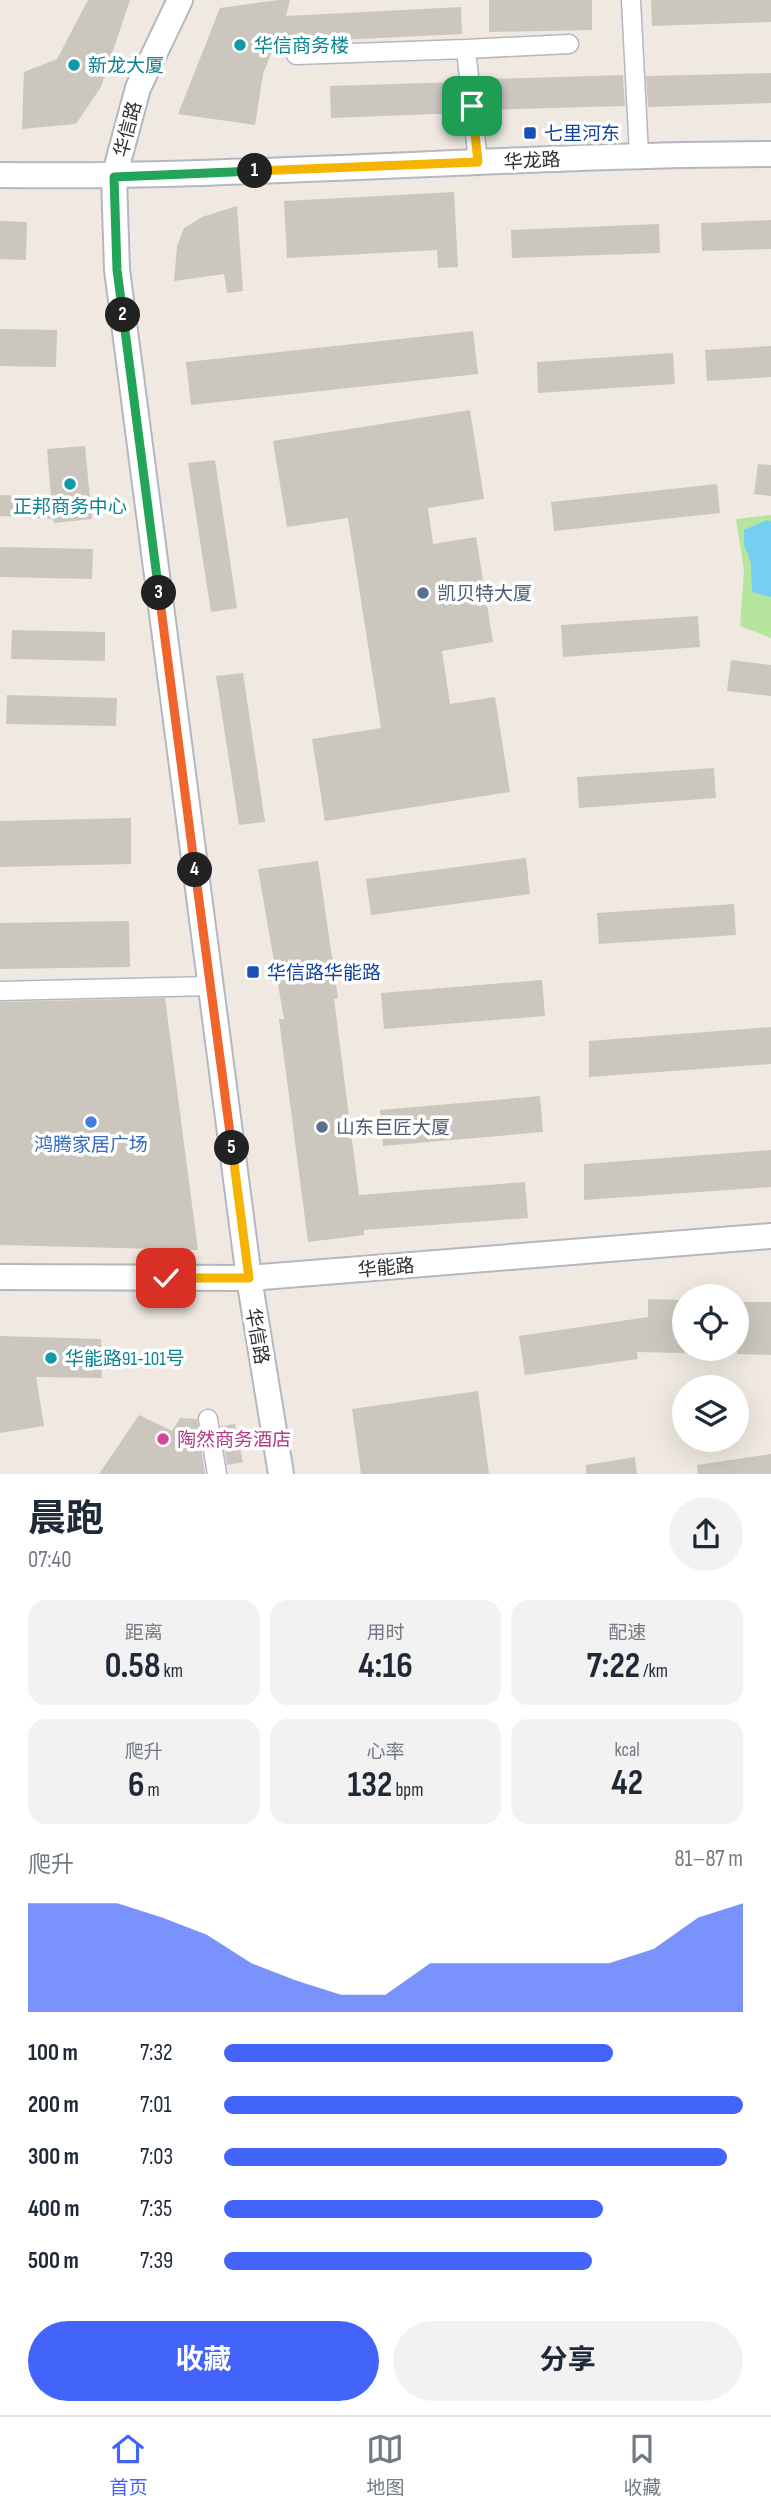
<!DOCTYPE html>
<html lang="zh">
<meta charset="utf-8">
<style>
:root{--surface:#fff;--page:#f2f2f3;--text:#1f2937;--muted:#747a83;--line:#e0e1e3;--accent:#4264fb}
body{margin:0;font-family:"Sofia Sans Condensed","Noto Sans SC",sans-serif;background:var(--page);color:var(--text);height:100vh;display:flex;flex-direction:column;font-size:26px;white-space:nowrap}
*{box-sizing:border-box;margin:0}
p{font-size:23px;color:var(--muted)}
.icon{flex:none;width:38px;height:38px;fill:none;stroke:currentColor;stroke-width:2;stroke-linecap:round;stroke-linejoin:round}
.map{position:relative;height:1474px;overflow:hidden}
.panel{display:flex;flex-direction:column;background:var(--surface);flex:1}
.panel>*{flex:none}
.controls{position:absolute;left:672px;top:1284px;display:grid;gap:14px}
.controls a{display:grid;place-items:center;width:77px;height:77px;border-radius:50%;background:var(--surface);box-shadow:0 7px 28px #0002;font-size:35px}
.pin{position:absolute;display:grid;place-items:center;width:60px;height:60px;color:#fff;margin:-30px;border-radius:14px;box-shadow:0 4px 10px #0006}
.km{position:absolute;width:35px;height:35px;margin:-18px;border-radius:50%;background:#222;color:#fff;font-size:19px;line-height:35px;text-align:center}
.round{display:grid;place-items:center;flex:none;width:74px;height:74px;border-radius:37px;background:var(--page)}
.headline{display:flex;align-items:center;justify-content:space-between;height:119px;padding:0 28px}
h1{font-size:38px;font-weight:700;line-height:52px}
.stats{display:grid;grid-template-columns:repeat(3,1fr);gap:10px;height:119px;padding:7px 28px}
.stats div{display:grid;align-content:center;border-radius:18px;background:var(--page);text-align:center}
.stats b{font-size:35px;font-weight:700}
.stats small{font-size:19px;font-weight:400}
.stats p{font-size:19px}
.chart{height:196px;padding:14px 28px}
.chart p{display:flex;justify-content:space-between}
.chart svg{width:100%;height:126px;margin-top:7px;fill:var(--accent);opacity:.7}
.action{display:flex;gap:14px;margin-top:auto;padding:14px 28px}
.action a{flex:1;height:80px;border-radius:42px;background:var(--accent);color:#fff;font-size:28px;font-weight:700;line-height:80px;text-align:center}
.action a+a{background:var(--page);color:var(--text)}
ul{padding:0 28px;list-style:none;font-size:23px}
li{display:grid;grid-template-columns:112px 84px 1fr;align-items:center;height:52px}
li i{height:18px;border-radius:9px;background:var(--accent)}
.tabs{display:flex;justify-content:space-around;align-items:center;height:98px;border-top:2px solid var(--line);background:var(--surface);font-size:19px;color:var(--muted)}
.tabs a{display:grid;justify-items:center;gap:4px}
.tabs .on{color:var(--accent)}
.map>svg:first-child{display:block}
.green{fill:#b6e59e}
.water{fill:#75cff0}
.building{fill:#cbc7bf}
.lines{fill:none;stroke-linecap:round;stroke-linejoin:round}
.street-casing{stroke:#b4b7c1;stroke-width:21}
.secondary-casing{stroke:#b4b7c1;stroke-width:28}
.street{stroke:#fff;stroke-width:18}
.secondary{stroke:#fff;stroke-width:24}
.split-1-casing{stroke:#fff;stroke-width:14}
.split-2-casing{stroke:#fff;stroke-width:14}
.split-3-casing{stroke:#fff;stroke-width:14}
.split-4-casing{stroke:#fff;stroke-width:14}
.split-5-casing{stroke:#fff;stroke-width:14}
.split-6-casing{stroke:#fff;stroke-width:14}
.split-1{stroke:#f5b400;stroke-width:9}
.split-2{stroke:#22a559;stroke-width:9}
.split-3{stroke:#22a559;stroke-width:9}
.split-4{stroke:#f0652b;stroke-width:9}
.split-5{stroke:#f0652b;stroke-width:9}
.split-6{stroke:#f5b400;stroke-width:9}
.culture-dot{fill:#0f9aa8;stroke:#fff;stroke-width:2.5}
.transit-dot{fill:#1a4fb4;stroke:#fff;stroke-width:2.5}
.service-dot{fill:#5c6f8a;stroke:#fff;stroke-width:2.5}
.shop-dot{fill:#3f7fe0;stroke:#fff;stroke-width:2.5}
.hotel-dot{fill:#d1479c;stroke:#fff;stroke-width:2.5}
.labels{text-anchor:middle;stroke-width:7;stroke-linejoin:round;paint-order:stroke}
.culture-label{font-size:19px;fill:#0d838f;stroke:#fff;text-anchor:start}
.street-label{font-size:19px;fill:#2e2e2e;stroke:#fff}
.transit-label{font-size:19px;fill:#164399;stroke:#fff;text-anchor:start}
.service-label{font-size:19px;fill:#4e5e75;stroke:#fff;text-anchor:start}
.shop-label{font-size:19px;fill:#366cbe;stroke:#fff}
.hotel-label{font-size:19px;fill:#b23c85;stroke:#fff;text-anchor:start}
</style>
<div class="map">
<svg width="771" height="1474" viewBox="0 0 771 1474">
<rect width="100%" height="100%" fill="#efe9e1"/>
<path class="green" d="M771 515V638L740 626 744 570 736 519Z"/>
<path class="water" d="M767 520 771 521V597L752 592 751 563 744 545V530Z"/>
<path class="building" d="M88 0H130L101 87 76 124 22 129 24 72 57 59Z
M278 0H290L286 16 461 7 462 34 275 43 263 74 255 125 178 114 220 8Z
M489 0H592V30L489 32Z
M651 0H771V22L652 26Z
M771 73V103L648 107 646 76Z
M623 75 625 106 484 110 482 95H490L489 79Z
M458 82 461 113 331 118 330 86Z
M454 192 458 267 438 268 437 250 287 258 284 201Z
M237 206 243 291 227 293 224 274 174 281 177 246 184 228 202 217Z
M771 220V249L702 251 701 223Z
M0 221 27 222 26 260 0 259Z
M659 224 660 253 512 258 511 230Z
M0 329 57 330 56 367 0 366Z
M473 331 478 374 191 405 186 362Z
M771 346V377L707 381 705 350Z
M673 353 675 384 538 393 537 362Z
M470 410 484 499 428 508 433 544 476 537 493 642 442 651 450 704 495 697 510 792 325 821 312 739 381 728 348 518 287 527 273 441Z
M85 446 92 519 54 523 53 519 0 516V495L51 497 47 449Z
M215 460 237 608 211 612 188 463Z
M758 464 771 465V496L754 494Z
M717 484 720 513 554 531 551 502Z
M0 547 93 549 92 579 0 577Z
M698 616 700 647 563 657 561 625Z
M12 630 105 632V661L11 659Z
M731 660 771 665V696L727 691Z
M243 673 265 822 239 825 216 676Z
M7 695 117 698 116 726 6 724Z
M714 768 716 798 579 808 577 777Z
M131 818V864L0 867V821Z
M526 858 530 894 371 915 366 879Z
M318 861 338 998 334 999 359 1195 525 1182 528 1218 364 1230V1235L308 1242 279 1019H284L258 869Z
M734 904 736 935 599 944 597 913Z
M129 921 130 967 0 969V923Z
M542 980 545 1016 384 1029 381 993Z
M165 998 198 1250 0 1245V1002Z
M771 1027V1064L589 1077V1041Z
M540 1096 543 1132 383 1146 380 1110Z
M771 1150V1187L584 1200V1164Z
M648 1299 684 1300V1353L637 1352 638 1359 525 1375 519 1336 648 1317Z
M737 1302H771V1355L737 1354Z
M0 1336 101 1339 102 1378 36 1377 44 1426 0 1433Z
M478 1391 489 1474H361L352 1409Z
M139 1415 172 1431 180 1418 197 1419 205 1474H99Z
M235 1424 243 1462 227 1465 221 1426Z
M771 1454V1474H698L697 1465Z
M635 1457 637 1474H586V1465Z"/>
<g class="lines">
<defs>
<path id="street" d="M631 0 639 154
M466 49 569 44
M296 55 466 49 478 162
M0 991 211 986
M208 1419 217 1474"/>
<path id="secondary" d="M180 0 138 88 114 177 117 270 249 1278 281 1474
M0 175C257 178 514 155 771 154
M0 1277 249 1278 771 1236"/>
</defs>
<use href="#street" class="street-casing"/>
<use href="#secondary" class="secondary-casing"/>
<use href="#street" class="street"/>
<use href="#secondary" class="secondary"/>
</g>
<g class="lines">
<defs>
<path id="split-1" d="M255 171 478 162 472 106"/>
<path id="split-2" d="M123 315 117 270 114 177 255 171"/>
<path id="split-3" d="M123 315 159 593"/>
<path id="split-4" d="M159 593 195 870"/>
<path id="split-5" d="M195 870 232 1148"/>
<path id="split-6" d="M166 1278H249L232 1148"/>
</defs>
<use href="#split-1" class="split-1-casing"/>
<use href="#split-2" class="split-2-casing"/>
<use href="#split-3" class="split-3-casing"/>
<use href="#split-4" class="split-4-casing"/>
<use href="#split-5" class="split-5-casing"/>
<use href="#split-6" class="split-6-casing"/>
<use href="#split-1" class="split-1"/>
<use href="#split-2" class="split-2"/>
<use href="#split-3" class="split-3"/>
<use href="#split-4" class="split-4"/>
<use href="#split-5" class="split-5"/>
<use href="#split-6" class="split-6"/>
</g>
<g class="culture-dot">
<circle cx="240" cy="45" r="7"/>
<circle cx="74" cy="65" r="7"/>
<circle cx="70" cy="484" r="7"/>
<circle cx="51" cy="1358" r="7"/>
</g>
<g class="transit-dot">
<rect x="523" y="126" width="14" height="14" rx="3.5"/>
<rect x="246" y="965" width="14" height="14" rx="3.5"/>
</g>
<g class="service-dot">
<circle cx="423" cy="593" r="7"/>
<circle cx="322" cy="1127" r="7"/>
</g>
<circle class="shop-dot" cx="91" cy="1122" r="7"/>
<circle class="hotel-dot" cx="163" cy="1439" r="7"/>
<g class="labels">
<g class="culture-label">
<text x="254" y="52">华信商务楼</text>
<text x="88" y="72">新龙大厦</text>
<text x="70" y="513" text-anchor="middle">正邦商务中心</text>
<text x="65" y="1365">华能路91-101号</text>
</g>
<g class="street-label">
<text transform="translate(127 129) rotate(-75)" y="7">华信路</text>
<text transform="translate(532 160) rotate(-3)" y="7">华龙路</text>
<text transform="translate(386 1267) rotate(-5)" y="7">华能路</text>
<text transform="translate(258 1336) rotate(80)" y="7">华信路</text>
</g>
<g class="transit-label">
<text x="544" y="140">七里河东</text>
<text x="267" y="979">华信路华能路</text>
</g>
<g class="service-label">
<text x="437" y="600">凯贝特大厦</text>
<text x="336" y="1134">山东巨匠大厦</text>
</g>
<g class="shop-label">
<text x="91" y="1151">鸿腾家居广场</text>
</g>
<g class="hotel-label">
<text x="177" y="1446">陶然商务酒店</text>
</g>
</g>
</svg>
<div class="controls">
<a><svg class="icon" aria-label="locate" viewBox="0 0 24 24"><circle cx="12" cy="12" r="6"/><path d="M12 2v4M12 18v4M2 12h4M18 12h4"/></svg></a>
<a><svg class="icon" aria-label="layers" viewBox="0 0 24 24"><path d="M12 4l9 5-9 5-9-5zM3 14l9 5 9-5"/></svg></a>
</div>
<div class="pin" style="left:472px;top:106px;background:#1e9e55"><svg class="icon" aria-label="arrive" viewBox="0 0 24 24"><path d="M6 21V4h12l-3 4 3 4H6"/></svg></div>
<div class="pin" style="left:166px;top:1278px;background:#d93025"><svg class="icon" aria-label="check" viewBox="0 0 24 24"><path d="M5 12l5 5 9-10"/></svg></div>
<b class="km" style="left:255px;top:171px">1</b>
<b class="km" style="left:123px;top:315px">2</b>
<b class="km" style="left:159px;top:593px">3</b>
<b class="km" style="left:195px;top:870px">4</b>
<b class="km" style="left:232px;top:1148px">5</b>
</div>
<section class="panel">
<div class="headline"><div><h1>晨跑</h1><p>07:40</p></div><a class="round"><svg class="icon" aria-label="share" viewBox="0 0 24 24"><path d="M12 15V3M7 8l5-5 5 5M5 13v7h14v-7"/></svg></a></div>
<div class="stats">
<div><p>距离</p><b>0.58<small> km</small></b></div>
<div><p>用时</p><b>4:16</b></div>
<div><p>配速</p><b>7:22<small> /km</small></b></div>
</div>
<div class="stats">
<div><p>爬升</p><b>6<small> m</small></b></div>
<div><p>心率</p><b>132<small> bpm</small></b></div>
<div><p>kcal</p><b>42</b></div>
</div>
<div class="chart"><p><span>爬升</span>81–87 m</p>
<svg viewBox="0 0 160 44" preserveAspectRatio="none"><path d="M0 44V6L10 6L20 6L30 11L40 17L50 27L60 33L70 38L80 38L90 27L100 27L110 27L120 27L130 27L140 22L150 11L160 6V44z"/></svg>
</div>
<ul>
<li><b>100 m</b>7:32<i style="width:75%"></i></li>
<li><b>200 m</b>7:01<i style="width:100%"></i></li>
<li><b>300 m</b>7:03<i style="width:97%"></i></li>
<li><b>400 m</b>7:35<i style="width:73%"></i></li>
<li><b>500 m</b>7:39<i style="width:71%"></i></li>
</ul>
<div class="action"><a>收藏</a><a>分享</a></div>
</section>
<nav class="tabs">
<a class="on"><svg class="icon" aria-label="home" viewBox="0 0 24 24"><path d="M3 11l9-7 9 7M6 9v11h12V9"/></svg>首页</a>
<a><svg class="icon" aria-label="map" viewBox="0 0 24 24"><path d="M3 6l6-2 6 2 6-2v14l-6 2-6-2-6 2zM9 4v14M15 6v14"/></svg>地图</a>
<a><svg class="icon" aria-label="saved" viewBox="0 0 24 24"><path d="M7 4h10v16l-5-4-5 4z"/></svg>收藏</a>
</nav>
